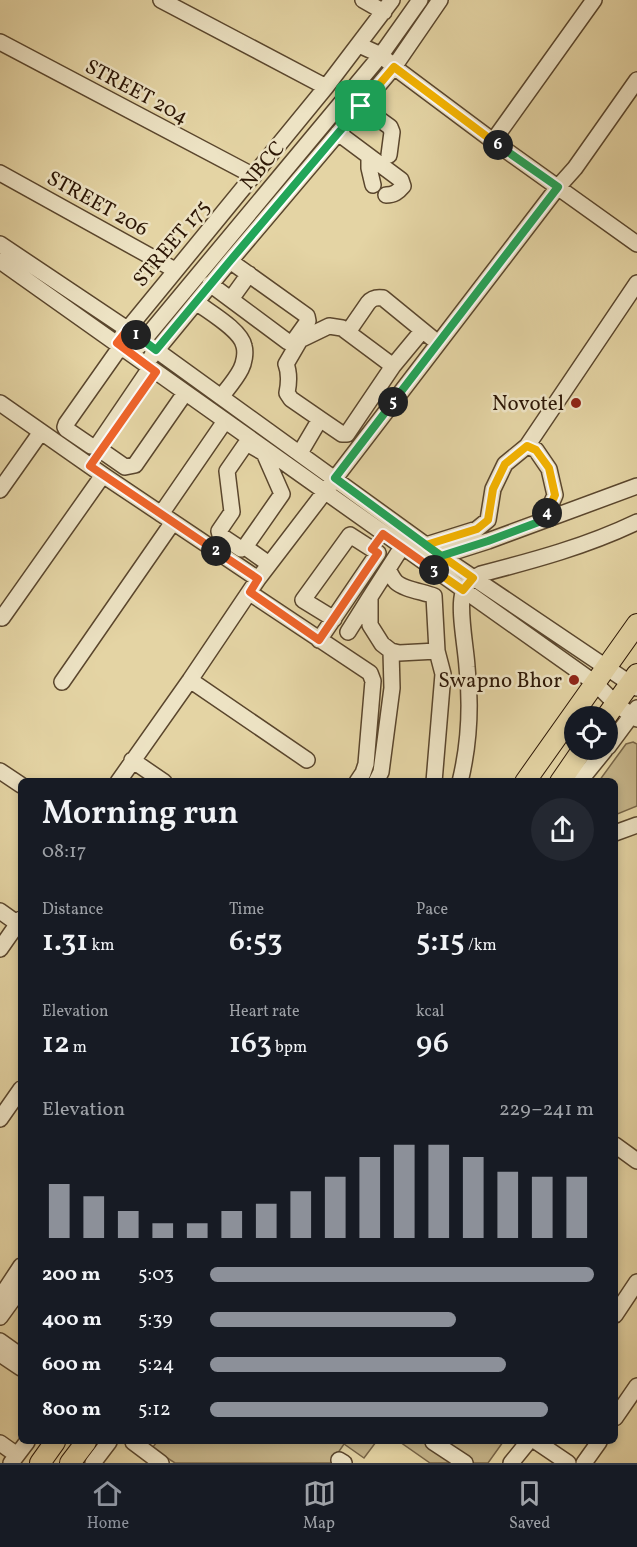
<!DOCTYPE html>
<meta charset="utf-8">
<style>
:root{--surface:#171b24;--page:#242831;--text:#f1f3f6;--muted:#9ea1a6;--line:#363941;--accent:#8c9099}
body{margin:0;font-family:Vollkorn,serif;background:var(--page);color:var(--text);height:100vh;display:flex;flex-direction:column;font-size:22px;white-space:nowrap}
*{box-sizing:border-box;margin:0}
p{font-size:20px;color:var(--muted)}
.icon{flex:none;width:33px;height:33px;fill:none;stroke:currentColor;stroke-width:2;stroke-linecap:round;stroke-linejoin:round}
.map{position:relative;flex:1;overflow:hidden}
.panel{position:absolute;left:18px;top:778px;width:600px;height:666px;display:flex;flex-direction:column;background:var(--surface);border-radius:9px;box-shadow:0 3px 9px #0003}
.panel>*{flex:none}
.controls{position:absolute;left:564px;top:706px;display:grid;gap:12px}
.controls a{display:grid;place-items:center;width:54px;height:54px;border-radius:50%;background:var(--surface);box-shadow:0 3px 9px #0003;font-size:30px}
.pin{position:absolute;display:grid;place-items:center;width:51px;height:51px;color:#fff;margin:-26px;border-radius:12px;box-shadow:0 3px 9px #0006}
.km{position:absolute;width:30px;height:30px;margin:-15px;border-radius:50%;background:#222;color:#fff;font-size:16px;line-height:30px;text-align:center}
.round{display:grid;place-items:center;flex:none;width:63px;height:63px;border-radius:32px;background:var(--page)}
.overview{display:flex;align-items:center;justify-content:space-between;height:102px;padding:0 24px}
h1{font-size:33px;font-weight:600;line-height:45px}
.stats{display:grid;grid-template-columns:repeat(3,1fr);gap:9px;height:102px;padding:6px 24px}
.stats div{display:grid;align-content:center}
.stats b{font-size:30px;font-weight:600}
.stats small{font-size:16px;font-weight:400}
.stats p{font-size:16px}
.chart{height:168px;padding:12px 24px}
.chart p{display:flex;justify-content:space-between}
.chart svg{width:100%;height:108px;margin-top:6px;stroke:var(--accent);stroke-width:6}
ul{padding:0 24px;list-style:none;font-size:20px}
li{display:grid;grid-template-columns:96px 72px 1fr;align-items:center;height:45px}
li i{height:15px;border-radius:8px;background:var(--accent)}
.tabs{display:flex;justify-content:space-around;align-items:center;height:84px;border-top:2px solid var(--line);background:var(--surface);font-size:16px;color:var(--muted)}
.tabs a{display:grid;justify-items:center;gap:3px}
.tabs .selected{color:var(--accent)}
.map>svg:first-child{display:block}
.green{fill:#c5b489;stroke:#786547;stroke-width:1.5}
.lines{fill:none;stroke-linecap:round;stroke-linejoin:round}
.minor-casing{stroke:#5a462d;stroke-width:18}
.major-casing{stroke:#2c1605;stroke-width:22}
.minor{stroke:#ede3c4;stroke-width:15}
.major{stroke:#e4d4a4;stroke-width:20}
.split-1-casing{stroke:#fff;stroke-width:12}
.split-2-casing{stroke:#fff;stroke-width:12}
.split-3-casing{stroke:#fff;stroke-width:12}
.split-4-casing{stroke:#fff;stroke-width:12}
.split-5-casing{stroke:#fff;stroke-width:12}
.split-6-casing{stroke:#fff;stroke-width:12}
.split-7-casing{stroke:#fff;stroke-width:12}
.split-1{stroke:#22a559;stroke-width:8}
.split-2{stroke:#f0652b;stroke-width:8}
.split-3{stroke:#f0652b;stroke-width:8}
.split-4{stroke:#f5b400;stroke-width:8}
.split-5{stroke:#22a559;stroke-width:8}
.split-6{stroke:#22a559;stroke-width:8}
.split-7{stroke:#f5b400;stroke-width:8}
.poi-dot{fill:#8f2418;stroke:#ede3c4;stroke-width:2}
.labels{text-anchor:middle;stroke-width:5;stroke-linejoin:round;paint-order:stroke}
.street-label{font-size:21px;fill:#2c1605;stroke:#ede3c4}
.poi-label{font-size:21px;fill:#2c1605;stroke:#ede3c4;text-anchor:end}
</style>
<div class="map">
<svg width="637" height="1463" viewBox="0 0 637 1463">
<rect width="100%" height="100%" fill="#e4d4a4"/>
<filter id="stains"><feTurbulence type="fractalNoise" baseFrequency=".00333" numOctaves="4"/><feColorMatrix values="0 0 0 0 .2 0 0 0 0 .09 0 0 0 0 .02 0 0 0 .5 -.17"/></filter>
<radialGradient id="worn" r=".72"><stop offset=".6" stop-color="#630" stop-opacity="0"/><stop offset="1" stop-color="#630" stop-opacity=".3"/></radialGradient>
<path class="green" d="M633 742 637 744V806L615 815V782L599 781 626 744Z
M157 1442H376L364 1458 344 1444 331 1463H175L152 1448Z
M400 1442H503L488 1463H430Z"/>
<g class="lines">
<defs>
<path id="minor" d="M161 0 326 87
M363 0 384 12
M0 42 254 176
M359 45 381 55 394 67 493 141 637 244
M361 106 390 127 392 132 389 155
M338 133 401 180 403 186C398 192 394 195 386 195
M493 141 594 0
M369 156V168L373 185
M0 173 175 270
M0 244 127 329 441 556 637 688
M0 261 595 683 616 704 637 719
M210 284 288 342H293L308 321 307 316 230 261
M231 299 249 274
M196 302C209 312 241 330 244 346 246 353 244 363 241 369 236 379 228 388 221 397
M348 332 368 303C372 298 376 297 383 298L438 343
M122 336 326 87 392 0
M121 346 66 424 65 427 66 429 91 446H97L150 368
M138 347 381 55 420 0
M151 357 230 261 394 67 440 0
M393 366 422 331
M0 403 103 475 258 579
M527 446 637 283
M102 451 125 467 135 465 185 393
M300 453 320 419 342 434H347L393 366 342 328 329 326 300 340 286 364C290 374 289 383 287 393L291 399 320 419
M0 490 41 432
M161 514 225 421
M426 545 477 529 488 520 493 489 505 464 527 446 536 450 549 469 555 495 544 520
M245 547 241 549 220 535 219 531 232 512 227 471 245 445H250L264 453 282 494 245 547 269 564
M441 556 488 541 637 486
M388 569C390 573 393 579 396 582 403 589 424 592 434 596L437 651 399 653 391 651
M250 593 370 673 373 681 366 764 363 773 357 782
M2 618 103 475
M348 632 370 597
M319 640 378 553 350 535 303 600 334 619
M190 680 307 760
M62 682 173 522
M608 747 637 708
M132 760 164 782
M0 771 21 785
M118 782 190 680 258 579 558 187 575 168 637 80
M376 782 381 772 392 688 391 651 382 644 370 625V597L402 547
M434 782 443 674 437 651
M460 782C469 745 471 704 467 667 466 648 458 609 463 593 465 584 473 578 481 574 535 560 587 546 637 522
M579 782 605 750
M615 833 637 825
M0 911 21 926
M0 949 21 919
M0 1119 21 1089
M615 1145 637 1161
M0 1298 21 1266
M615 1315 637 1282
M0 1317 21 1288
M0 1341 21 1356
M0 1354 21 1368
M615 1418 637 1386
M133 1442 161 1463
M433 1442 465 1463
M537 1442 568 1463
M0 1443 17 1455
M339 1460 344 1463
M11 1463 27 1442
M93 1463 109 1442
M511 1463 528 1442
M584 1463 599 1442"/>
<path id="major" d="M606 717 637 674
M525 782 637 624
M560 782 582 750
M40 1463 55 1442
M70 1463 86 1442"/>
</defs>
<use href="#minor" class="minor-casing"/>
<use href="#major" class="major-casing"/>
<use href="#minor" class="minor"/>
<use href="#major" class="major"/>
</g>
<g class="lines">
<defs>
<path id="split-1" d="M136 335 156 350 230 261 361 106"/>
<path id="split-2" d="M136 335 128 329 117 343 156 372 90 466 216 551"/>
<path id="split-3" d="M216 551 258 579 250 592 319 640 378 553 372 549 383 534 434 570"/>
<path id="split-4" d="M434 570 463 590 473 578 426 545 477 529 488 520 493 489 505 464 527 446 536 450 549 468 555 495 547 513"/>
<path id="split-5" d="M393 402 335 478 441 556 488 541 544 520 547 513"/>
<path id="split-6" d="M393 402 558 187 498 145"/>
<path id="split-7" d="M361 106 394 67 498 145"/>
</defs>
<use href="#split-1" class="split-1-casing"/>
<use href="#split-2" class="split-2-casing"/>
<use href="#split-3" class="split-3-casing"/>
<use href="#split-4" class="split-4-casing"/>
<use href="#split-5" class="split-5-casing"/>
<use href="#split-6" class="split-6-casing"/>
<use href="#split-7" class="split-7-casing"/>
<use href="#split-1" class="split-1"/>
<use href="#split-2" class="split-2"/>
<use href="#split-3" class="split-3"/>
<use href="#split-4" class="split-4"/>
<use href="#split-5" class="split-5"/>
<use href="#split-6" class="split-6"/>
<use href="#split-7" class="split-7"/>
</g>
<g class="poi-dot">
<circle cx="576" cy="403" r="6"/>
<circle cx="574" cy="680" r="6"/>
</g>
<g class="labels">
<g class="street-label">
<text transform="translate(137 91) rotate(28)" y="7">STREET 204</text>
<text transform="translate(262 165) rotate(-50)" y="7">NBCC</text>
<text transform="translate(98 203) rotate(29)" y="7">STREET 206</text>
<text transform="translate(171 243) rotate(-50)" y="7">STREET 175</text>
</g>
<g class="poi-label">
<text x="564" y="410">Novotel</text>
<text x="562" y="687">Swapno Bhor</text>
</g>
</g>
<rect width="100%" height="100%" filter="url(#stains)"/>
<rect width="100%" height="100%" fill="url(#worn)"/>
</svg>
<div class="controls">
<a><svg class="icon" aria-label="locate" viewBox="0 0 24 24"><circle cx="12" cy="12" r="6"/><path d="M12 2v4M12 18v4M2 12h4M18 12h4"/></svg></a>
</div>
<div class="pin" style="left:361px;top:106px;background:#1e9e55"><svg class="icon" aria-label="arrive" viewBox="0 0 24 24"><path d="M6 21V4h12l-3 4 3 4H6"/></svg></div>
<b class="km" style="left:136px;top:335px">1</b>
<b class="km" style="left:216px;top:551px">2</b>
<b class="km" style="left:434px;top:570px">3</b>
<b class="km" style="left:547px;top:513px">4</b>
<b class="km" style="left:393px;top:402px">5</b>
<b class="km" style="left:498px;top:145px">6</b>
<section class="panel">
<div class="overview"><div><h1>Morning run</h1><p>08:17</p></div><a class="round"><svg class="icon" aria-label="share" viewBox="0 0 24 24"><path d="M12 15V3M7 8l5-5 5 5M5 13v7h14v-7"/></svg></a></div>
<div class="stats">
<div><p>Distance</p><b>1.31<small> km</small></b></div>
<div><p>Time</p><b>6:53</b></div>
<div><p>Pace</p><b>5:15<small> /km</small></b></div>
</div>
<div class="stats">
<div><p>Elevation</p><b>12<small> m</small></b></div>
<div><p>Heart rate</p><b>163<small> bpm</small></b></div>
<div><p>kcal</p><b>96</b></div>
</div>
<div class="chart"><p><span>Elevation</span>229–241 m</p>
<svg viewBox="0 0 160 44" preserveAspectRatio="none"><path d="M5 44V22M15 44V27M25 44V33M35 44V38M45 44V38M55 44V33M65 44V30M75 44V25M85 44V19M95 44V11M105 44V6M115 44V6M125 44V11M135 44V17M145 44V19M155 44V19"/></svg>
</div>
<ul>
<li><b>200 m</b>5:03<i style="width:100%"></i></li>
<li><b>400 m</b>5:39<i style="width:64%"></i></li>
<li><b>600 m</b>5:24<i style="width:77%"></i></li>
<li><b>800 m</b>5:12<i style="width:88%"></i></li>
</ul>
</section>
</div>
<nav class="tabs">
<a class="selected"><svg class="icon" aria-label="home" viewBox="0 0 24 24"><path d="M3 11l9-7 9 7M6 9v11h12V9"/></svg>Home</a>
<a><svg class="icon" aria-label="map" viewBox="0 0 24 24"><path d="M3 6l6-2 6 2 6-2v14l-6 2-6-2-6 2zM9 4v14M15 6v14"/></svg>Map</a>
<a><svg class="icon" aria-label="saved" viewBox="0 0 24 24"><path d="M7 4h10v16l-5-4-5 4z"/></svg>Saved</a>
</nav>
